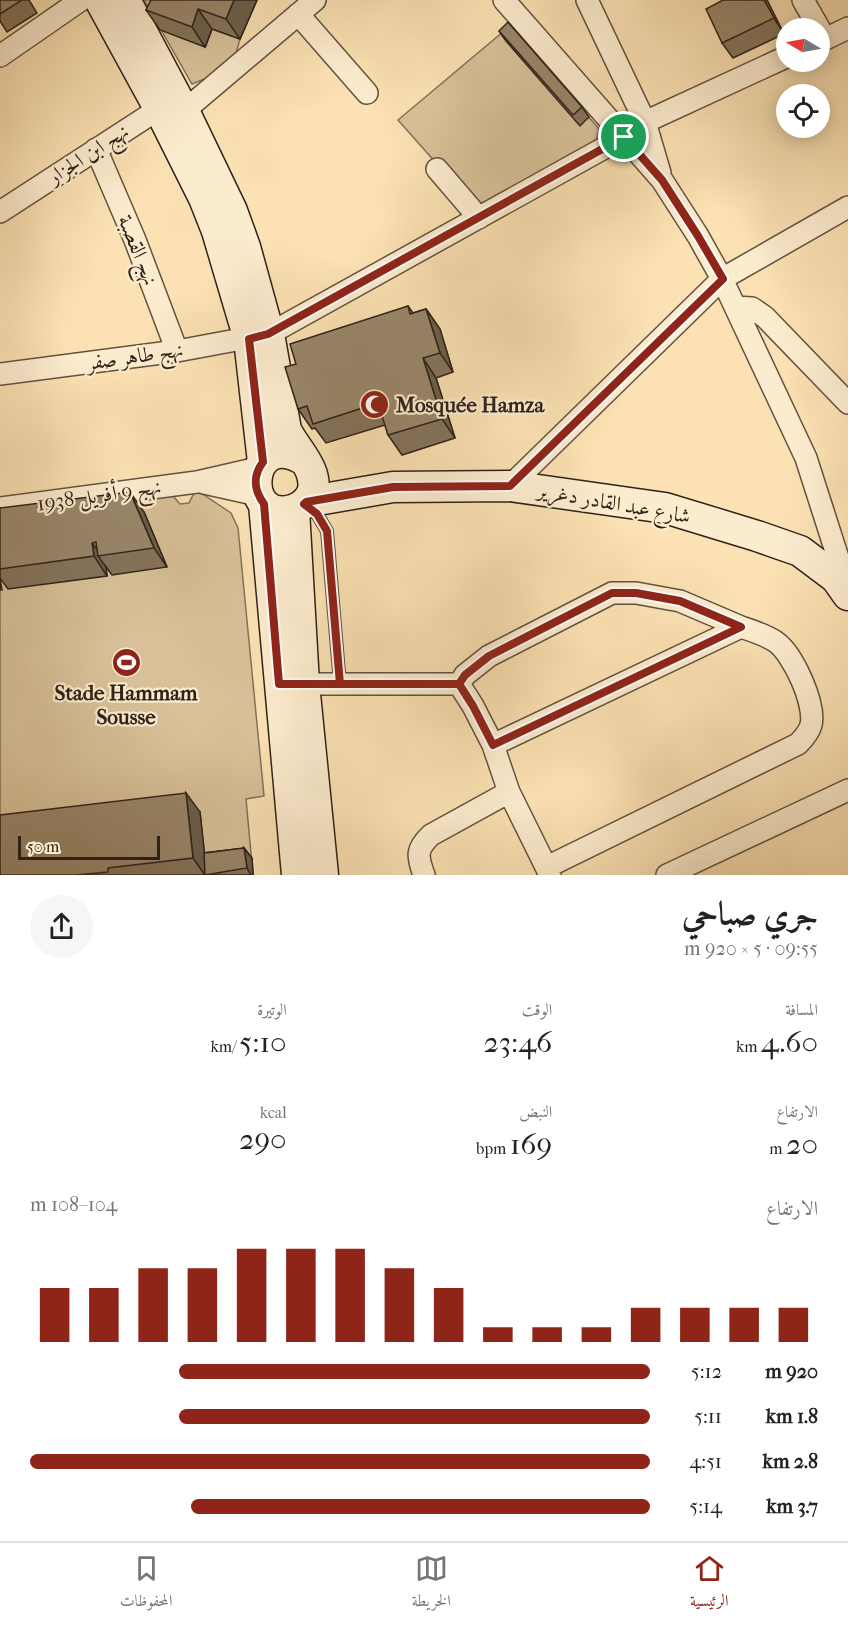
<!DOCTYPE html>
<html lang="ar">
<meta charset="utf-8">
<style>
:root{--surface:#fff;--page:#f6f6f6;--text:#222;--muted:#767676;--line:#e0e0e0;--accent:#8f2418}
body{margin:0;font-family:"IM FELL French Canon",Amiri,serif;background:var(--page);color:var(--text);direction:rtl;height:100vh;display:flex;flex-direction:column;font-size:22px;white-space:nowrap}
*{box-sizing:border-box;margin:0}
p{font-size:20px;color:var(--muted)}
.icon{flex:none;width:33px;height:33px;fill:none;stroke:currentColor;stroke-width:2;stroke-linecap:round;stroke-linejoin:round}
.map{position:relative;height:875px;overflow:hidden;direction:ltr}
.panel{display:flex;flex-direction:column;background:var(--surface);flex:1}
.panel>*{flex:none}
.needle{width:39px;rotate:280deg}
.fabs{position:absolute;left:776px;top:18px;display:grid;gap:12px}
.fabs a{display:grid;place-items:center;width:54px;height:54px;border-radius:50%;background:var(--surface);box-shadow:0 3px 15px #0003;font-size:30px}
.scale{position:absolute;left:18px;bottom:15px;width:142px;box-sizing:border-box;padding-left:6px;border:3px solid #2e231a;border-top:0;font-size:16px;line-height:21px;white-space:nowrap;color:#2e231a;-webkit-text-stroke:4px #fcecce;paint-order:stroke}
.pin{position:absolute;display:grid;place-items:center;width:51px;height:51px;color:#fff;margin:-26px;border:3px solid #fff;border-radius:50%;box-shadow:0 2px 6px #0007}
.round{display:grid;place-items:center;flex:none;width:63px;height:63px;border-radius:32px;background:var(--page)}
.headline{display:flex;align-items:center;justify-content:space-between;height:102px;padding:0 30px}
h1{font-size:33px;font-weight:600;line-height:45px}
.figures{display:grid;grid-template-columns:repeat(3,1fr);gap:9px;height:102px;padding:6px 30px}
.figures div{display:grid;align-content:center}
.figures b{font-size:30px;font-weight:600}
.figures small{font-size:16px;font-weight:400}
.figures p{font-size:16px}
.chart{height:168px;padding:12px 30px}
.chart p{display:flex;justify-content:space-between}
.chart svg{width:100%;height:108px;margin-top:6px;stroke:var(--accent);stroke-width:6}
ul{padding:0 30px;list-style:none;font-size:20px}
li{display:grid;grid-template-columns:96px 72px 1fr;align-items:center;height:45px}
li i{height:15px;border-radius:8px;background:var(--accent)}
.menu{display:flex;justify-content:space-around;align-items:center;height:84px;border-top:2px solid var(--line);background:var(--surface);font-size:16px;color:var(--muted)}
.menu a{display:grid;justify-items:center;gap:3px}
.menu .on{color:var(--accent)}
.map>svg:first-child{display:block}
.green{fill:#d8c199;stroke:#83725a;stroke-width:1.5}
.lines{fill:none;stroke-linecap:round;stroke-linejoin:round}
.lane-casing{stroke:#615240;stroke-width:14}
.street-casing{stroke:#615240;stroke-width:24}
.secondary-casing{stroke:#2e231a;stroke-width:33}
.lane{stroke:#fcecce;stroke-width:10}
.street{stroke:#fcecce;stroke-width:21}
.secondary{stroke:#fcecce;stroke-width:30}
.wall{fill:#84735b;stroke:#2e231a;stroke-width:1.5}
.shaded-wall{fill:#6b5e4a;stroke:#2e231a;stroke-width:1.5}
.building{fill:#99866a;stroke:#2e231a;stroke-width:1.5}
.route-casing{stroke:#fff;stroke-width:12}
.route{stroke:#8f2418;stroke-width:8}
.labels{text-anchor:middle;stroke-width:4.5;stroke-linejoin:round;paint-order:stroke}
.street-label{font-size:21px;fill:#2e231a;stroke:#fcecce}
.poi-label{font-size:21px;font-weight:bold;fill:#2e231a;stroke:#fcecce;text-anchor:start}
</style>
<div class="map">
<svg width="848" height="875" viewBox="0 0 848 875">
<rect width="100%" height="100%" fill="#fbe1b3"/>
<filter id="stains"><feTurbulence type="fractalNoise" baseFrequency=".00333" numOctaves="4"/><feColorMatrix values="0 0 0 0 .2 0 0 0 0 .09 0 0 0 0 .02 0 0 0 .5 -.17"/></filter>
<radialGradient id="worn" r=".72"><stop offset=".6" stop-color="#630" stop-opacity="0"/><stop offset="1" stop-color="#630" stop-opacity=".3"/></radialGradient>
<path class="green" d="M144 0H153L206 46 212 29 240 39 232 68 192 84Z
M510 26 599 129 596 142 476 208 398 120Z
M194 493H201L231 513 238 528 264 796 246 799 253 875H0V518L173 496 180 504 189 503Z"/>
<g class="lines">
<defs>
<path id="lane" d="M307 506 317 514 327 531 340 684"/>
<path id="street" d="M504 0 662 180 698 236 722 279 806 458 848 589
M587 0 645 122 660 173
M803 0 819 28
M298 14 367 93
M819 42 848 28
M0 56 81 0
M184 111 315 0
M645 122 786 57
M96 149 135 240 177 351
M437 169 479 218
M0 212 171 101
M735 307 752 308 765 317 848 403
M0 374 177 351 269 334 624 137
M204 483 258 495
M510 486 722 279 848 207
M0 508 197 482 258 468
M292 684H459L473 706 493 745 509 792 550 875
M459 684 465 675 489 656 612 593H636L680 601 741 627
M493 745 741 627C753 631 766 635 776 642 793 654 816 704 811 725 809 732 803 739 798 744L547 867
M424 875C417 856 416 849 431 835L509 792
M667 875 848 790"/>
<path id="secondary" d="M100 0 159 108 204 198 217 231 249 339 263 462
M125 0 184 111 232 211 245 247 269 334 286 430C295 449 320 471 312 493 309 501 300 508 292 510 240 525 246 426 304 460
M306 502 393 487 510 486 665 508 757 536 800 551 836 578 848 595
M264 504 297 875
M294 510 304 684 323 875"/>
</defs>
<use href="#lane" class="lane-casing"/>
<use href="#street" class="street-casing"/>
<use href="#secondary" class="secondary-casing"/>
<use href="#lane" class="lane"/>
<use href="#street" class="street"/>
<use href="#secondary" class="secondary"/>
</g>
<path class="wall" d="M0 0H29L37 13 7 32 0 21Z
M151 0H257L240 39 212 29 205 47 160 30 146 10Z
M723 0H767L784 34 733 58 722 43Z
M499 31 582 107 589 117 580 126 506 41Z
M408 306 413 313 426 309 440 329 453 372 436 378 455 438 402 455 388 435 385 425 326 443 315 428 312 429 298 409 296 364Z
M0 508 144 512 167 567 112 575 106 567 107 576 8 589 0 578 2 590H0Z
M200 812 204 853 244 848 252 858 253 875H0Z"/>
<path class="shaded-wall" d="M234 0H257L240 39 226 19Z
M764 0H767L784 34 774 18Z
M198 9 212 29 205 47 192 27Z
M426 309 440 329 453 372 440 353Z
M423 358 436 378 455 438 442 419Z
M130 492 144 512 167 567 154 548Z
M92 543 101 555 98 556 106 567 107 576 94 556Z
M186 793 200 812 207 875H205L193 858Z
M244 848 252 858 253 875H251L247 868Z"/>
<path class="building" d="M0 0H22L0 14Z
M151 0H234L226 19 198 9 192 27 146 10Z
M723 0H764L774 18 722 43 706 9Z
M508 22 582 107 573 115 499 31Z
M408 306 410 314 426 309 440 353 423 358 442 419 388 435 378 403 313 424 307 406 298 409 285 367 296 364 290 344Z
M130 492 154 548 98 556 96 542 92 543 94 556 0 569V508Z
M186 793 193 858 108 868V872L76 875H0V815Z
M244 848 247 868 205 875 204 853Z"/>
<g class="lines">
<defs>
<path id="route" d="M624 137 268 334 249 339 263 462C252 477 254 490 264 504L279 684H459L473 706 493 745 741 627 680 601 636 593H612L489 656 465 675 459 684H340L327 531 317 514 304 504 306 502 393 487 510 486 723 279 698 236 662 180 624 137"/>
</defs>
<use href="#route" class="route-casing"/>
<use href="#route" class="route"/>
</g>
<defs>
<symbol id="mosque-disc" viewBox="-11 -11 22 22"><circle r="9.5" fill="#8f2418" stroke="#fcecce"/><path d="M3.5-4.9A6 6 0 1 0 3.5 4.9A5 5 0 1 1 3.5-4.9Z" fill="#fff"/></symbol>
<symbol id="stadium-disc" viewBox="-11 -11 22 22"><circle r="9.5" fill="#8f2418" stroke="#fcecce"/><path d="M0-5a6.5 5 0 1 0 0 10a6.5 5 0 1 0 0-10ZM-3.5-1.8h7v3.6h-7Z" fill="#fff"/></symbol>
</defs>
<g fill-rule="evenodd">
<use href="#mosque-disc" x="358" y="388" width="33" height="33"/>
<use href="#stadium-disc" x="110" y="646" width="33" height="33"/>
</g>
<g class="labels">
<g class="street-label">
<text transform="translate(88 154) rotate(-33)" y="7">نهج ابن الجزار</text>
<text transform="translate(138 250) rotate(68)" y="7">نهج القصبة</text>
<text transform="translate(135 356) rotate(-8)" y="7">نهج طاهر صفر</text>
<text transform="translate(99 495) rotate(-8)" y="7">نهج 9 أفريل 1938</text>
<text transform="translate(614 503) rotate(10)" y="7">شارع عبد القادر دغرير</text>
</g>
<g class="poi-label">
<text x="396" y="412">Mosquée Hamza</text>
<text x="126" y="700" text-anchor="middle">Stade Hammam<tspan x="126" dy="24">Sousse</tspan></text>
</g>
</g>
<rect width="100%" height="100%" filter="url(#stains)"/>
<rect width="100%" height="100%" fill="url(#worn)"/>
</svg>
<div class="fabs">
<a><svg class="needle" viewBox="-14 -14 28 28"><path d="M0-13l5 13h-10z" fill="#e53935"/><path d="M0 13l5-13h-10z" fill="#767676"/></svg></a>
<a><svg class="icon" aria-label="locate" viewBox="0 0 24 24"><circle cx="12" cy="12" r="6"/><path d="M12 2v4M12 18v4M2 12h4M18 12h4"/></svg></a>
</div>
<div class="scale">50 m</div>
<div class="pin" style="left:624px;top:137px;background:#1e9e55"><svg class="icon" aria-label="arrive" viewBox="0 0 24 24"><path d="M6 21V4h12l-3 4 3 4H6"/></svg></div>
</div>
<section class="panel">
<div class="headline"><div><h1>جري صباحي</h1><p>09:55 · 5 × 920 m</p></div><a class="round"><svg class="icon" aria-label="share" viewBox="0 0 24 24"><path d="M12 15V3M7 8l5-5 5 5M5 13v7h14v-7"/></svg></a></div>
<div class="figures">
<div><p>المسافة</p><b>4.60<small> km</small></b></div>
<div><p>الوقت</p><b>23:46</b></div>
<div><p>الوتيرة</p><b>5:10<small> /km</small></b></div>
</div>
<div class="figures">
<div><p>الارتفاع</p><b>20<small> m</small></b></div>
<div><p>النبض</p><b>169<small> bpm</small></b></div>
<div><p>kcal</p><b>290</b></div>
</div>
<div class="chart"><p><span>الارتفاع</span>104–108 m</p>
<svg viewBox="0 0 160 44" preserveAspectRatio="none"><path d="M5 44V22M15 44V22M25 44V14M35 44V14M45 44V6M55 44V6M65 44V6M75 44V14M85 44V22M95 44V38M105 44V38M115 44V38M125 44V30M135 44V30M145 44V30M155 44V30"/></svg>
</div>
<ul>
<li><b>920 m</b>5:12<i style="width:76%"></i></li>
<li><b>1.8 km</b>5:11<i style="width:76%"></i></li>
<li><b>2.8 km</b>4:51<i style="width:100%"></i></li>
<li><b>3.7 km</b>5:14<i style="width:74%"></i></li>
</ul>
</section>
<nav class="menu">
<a class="on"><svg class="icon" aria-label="home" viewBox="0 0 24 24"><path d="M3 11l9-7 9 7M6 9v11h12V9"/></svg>الرئيسية</a>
<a><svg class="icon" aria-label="map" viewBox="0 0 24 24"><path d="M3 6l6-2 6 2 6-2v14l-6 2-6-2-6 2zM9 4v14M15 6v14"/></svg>الخريطة</a>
<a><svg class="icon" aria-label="saved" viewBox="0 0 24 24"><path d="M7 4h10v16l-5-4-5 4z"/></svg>المحفوظات</a>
</nav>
